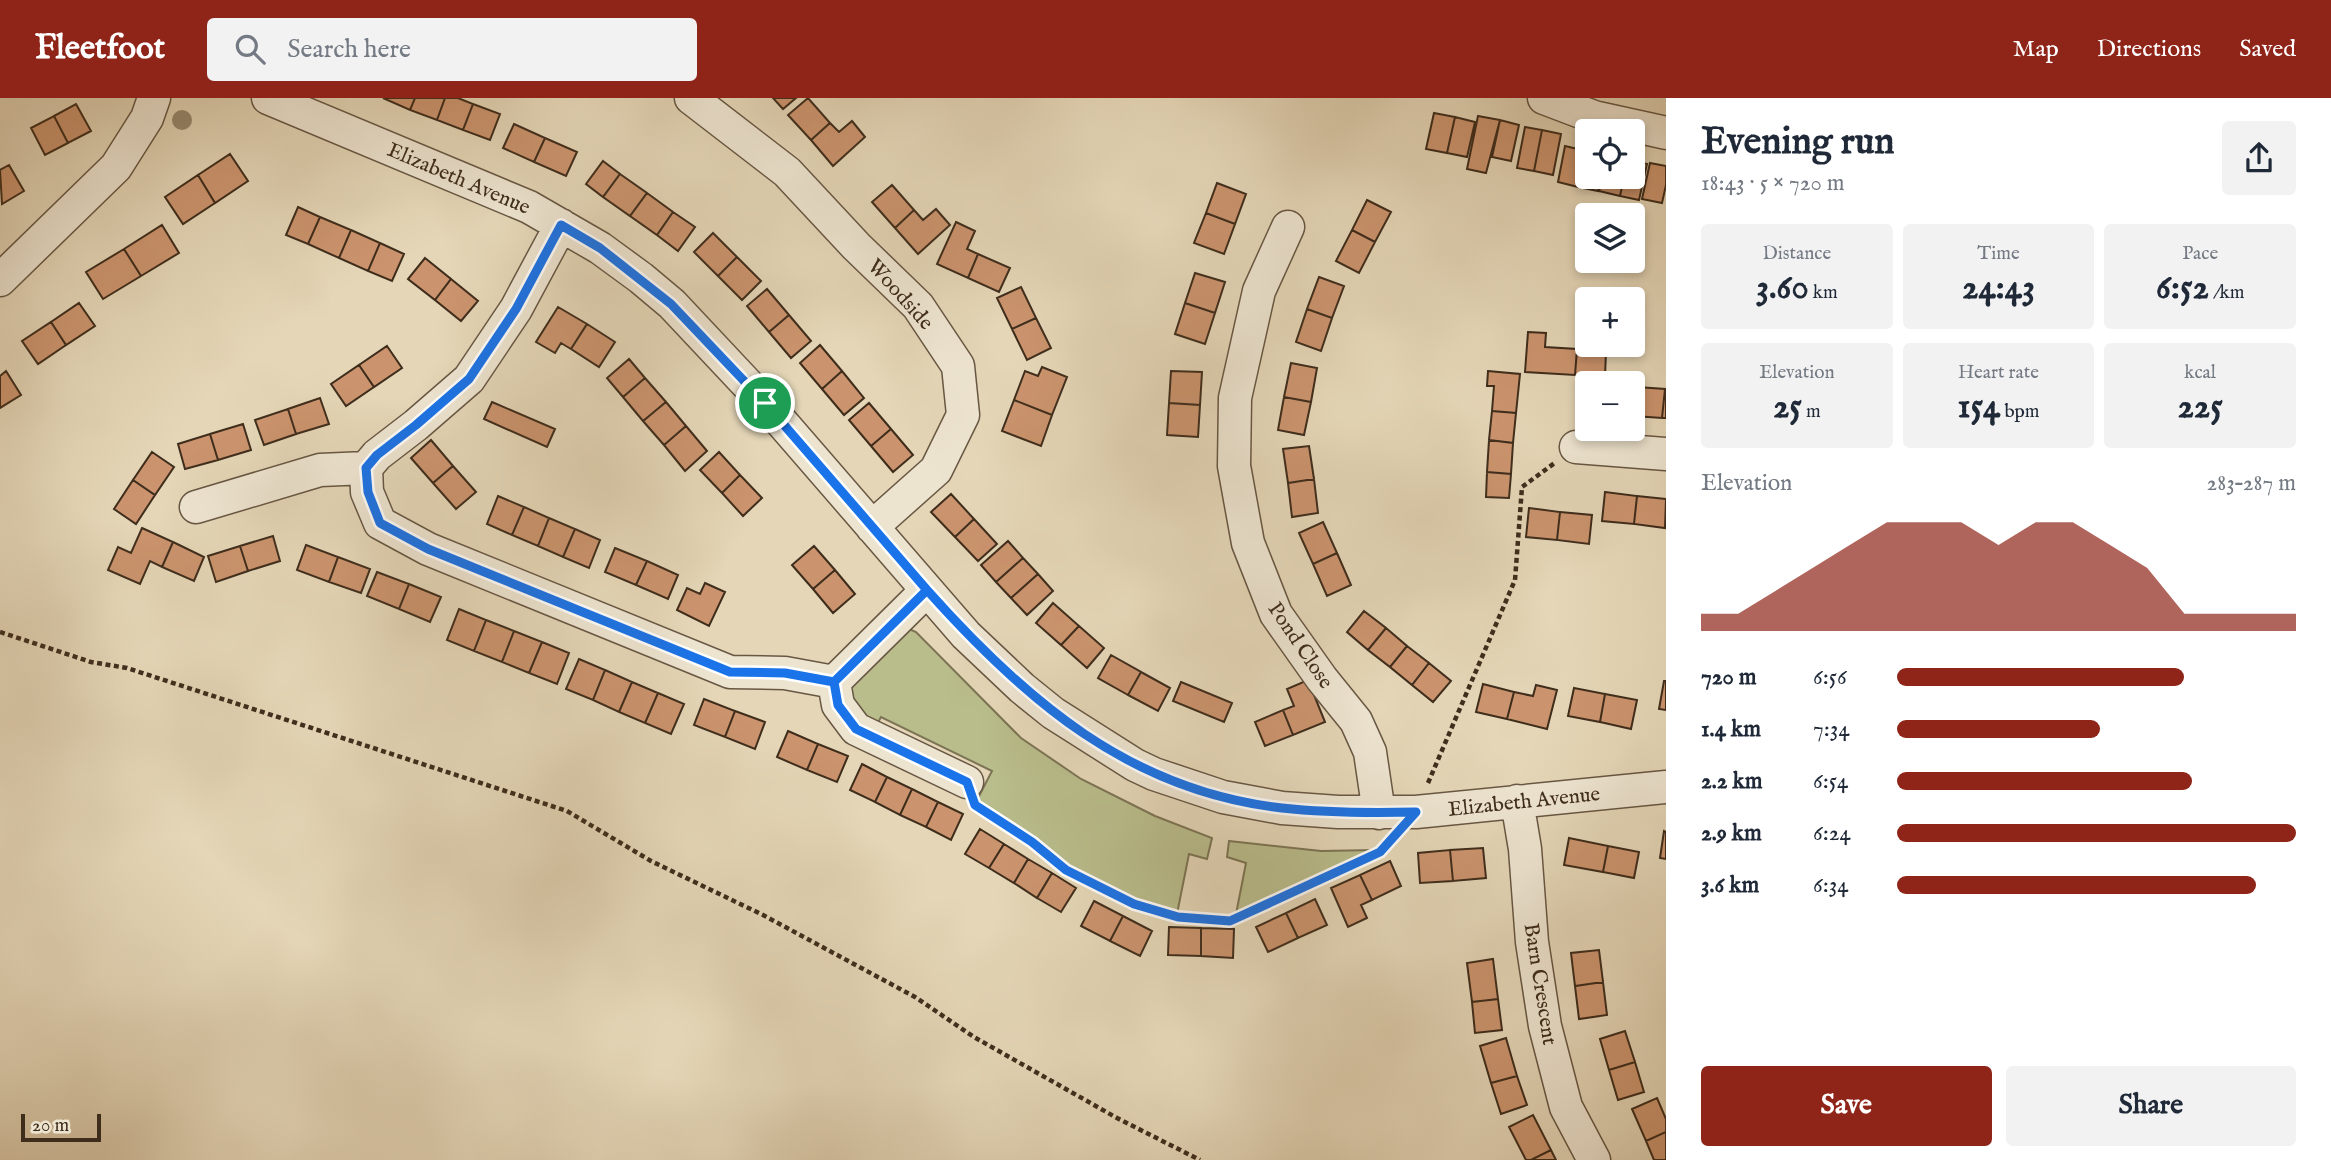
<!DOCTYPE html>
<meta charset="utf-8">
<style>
:root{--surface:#fff;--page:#f2f2f3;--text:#1f2937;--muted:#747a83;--accent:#8f2418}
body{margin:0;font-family:"IM FELL English",serif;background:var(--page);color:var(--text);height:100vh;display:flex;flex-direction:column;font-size:26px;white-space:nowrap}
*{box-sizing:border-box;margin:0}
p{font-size:23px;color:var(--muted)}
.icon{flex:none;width:38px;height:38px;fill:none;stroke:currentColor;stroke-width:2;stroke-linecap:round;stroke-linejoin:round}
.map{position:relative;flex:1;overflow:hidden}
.sheet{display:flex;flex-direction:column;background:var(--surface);width:665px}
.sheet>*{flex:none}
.fabs{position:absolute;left:1575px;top:21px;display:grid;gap:14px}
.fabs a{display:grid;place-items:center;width:70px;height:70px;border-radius:7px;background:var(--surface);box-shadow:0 4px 10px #0003;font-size:35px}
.scale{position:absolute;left:21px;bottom:18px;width:80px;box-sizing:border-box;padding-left:7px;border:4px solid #3f2d1c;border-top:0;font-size:19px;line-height:24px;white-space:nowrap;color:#3f2d1c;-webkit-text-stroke:5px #ede4d0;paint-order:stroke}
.pin{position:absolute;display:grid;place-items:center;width:60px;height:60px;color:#fff;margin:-30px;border:4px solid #fff;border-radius:50%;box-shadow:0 2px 7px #0007}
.round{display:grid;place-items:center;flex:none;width:74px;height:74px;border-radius:7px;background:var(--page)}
.head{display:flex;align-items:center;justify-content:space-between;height:119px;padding:0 35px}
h1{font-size:38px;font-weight:800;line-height:52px}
.stats{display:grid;grid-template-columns:repeat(3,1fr);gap:10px;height:119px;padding:7px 35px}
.stats div{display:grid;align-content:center;border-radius:7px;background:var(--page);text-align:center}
.stats b{font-size:35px;font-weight:800}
.stats small{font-size:19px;font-weight:400}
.stats p{font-size:19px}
.chart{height:196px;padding:14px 35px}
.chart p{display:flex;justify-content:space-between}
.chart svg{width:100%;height:126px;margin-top:7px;fill:var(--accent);opacity:.7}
.button{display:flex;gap:14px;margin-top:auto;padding:14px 35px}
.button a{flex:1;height:80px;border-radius:7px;background:var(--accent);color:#fff;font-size:28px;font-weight:800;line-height:80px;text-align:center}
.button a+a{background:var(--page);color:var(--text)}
ul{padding:0 35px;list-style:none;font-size:23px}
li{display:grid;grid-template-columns:112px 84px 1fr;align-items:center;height:52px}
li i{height:18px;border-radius:9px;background:var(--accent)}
header{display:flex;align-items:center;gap:42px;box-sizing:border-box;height:98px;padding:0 35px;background:var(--accent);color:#fff}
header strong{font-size:33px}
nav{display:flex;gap:38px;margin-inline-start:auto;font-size:24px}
.search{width:490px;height:63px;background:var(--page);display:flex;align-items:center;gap:18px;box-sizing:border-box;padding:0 24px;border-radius:7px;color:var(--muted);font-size:26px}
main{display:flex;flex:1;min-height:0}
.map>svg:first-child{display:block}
.green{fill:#b9bc8b;stroke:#7c7454;stroke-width:2}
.building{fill:#cb946e;stroke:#3f2d1c;stroke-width:2}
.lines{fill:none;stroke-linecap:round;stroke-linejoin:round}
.minor-casing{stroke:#685743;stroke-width:35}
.path{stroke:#3f2d1c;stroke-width:4.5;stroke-dasharray:5 3.5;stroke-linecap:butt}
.minor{stroke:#ede4d0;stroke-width:32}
.tree{fill:#96896e}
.route-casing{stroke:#fff;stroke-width:14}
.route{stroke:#1a73e8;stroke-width:9}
.labels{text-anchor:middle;stroke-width:7;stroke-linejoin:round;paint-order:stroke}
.street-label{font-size:21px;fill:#3f2d1c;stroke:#ede4d0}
</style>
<header>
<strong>Fleetfoot</strong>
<div class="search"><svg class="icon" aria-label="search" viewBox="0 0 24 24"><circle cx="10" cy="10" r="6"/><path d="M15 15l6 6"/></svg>Search here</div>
<nav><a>Map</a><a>Directions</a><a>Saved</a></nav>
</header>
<main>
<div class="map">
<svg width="1666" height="1062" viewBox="0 0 1666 1062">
<rect width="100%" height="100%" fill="#e4d6b7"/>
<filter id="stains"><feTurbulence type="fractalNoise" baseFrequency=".00286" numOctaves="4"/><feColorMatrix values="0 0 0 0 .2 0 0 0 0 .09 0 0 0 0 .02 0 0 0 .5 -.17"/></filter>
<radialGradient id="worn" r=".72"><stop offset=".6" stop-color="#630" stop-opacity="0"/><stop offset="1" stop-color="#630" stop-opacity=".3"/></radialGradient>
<path class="green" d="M909 531 916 534 1021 640 1081 681 1155 718 1212 740 1207 761 1189 756 1177 816 1135 803 1069 768 1036 741 977 702 992 673 881 619 875 630 855 615 850 591 854 581Z
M1229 743 1321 753 1375 752 1236 816 1246 765 1227 759Z"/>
<path class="building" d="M383 0H415L410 12Z
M415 0H445L437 22 410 12Z
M445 0H458L473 6 463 32 437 22Z
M773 0H796L783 11Z
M808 0 830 25 811 42 788 17Z
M76 6 91 33 68 45 54 18Z
M473 6 500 16 490 42 463 32Z
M1434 15 1455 19 1447 55 1426 51Z
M54 18 68 45 45 57 31 30Z
M1478 18 1500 22 1486 75 1467 71Z
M1455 19 1475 24 1467 59 1447 55Z
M1500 22 1519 27 1511 63 1492 59Z
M852 23 865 39 833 68 811 42 830 25 839 34Z
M514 26 545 40 534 64 503 50Z
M1525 29 1542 32 1534 73 1517 70Z
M1542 32 1561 36 1553 77 1534 73Z
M545 40 577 54 566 78 534 64Z
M1565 48 1586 53 1578 89 1558 84Z
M1586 53 1587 79H1601L1598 93 1578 89Z
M230 56 248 83 215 105 198 77Z
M603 63 620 76 603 99 586 86Z
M1633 63 1647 66 1639 102 1620 98 1624 79H1633Z
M1650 65 1666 68V87L1662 105 1642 101Z
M9 67 24 93 2 106 0 72Z
M620 76 647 95 630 118 603 99Z
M198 77 215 105 183 126 165 99Z
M1603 79H1624L1620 98 1599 93Z
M1217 85 1246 96 1235 126 1206 115Z
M892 87 914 112 895 130 872 104Z
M647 95 673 114 657 137 630 118Z
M1367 102 1391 114 1375 144 1352 132Z
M298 109 320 119 308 146 286 137Z
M936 111 950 127 918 156 895 130 914 112 923 122Z
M673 114 695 129 678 153 657 137Z
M1206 115 1235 126 1224 156 1194 145Z
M320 119 351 132 339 160 308 146Z
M956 124 975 133 967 151 978 156 968 180 937 166Z
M162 127 179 155 141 178 124 151Z
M351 132 380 145 368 173 339 160Z
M1352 132 1375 144 1359 175 1336 163Z
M713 135 737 159 718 178 694 154Z
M380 145 404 156 392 183 368 173Z
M124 151 141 178 103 201 86 174Z
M978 156 1010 170 999 194 968 180Z
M737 159 761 183 742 202 718 178Z
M425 160 451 181 435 202 408 181Z
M1195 175 1225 184 1215 215 1185 205Z
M1319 179 1344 188 1332 220 1307 211Z
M451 181 478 203 461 223 435 202Z
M1021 189 1036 220 1012 231 997 200Z
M767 191 789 217 769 234 747 208Z
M79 205 95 228 66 247 51 224Z
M1185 205 1215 215 1205 246 1175 236Z
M558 209 587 226 571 251 561 245 555 255 536 244Z
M1307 211 1332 220 1321 253 1296 244Z
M789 217 811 243 791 260 769 234Z
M1036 220 1051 250 1027 262 1012 231Z
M51 224 66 247 38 266 22 243Z
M587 226 615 244 599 269 571 251Z
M1528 234 1546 235 1545 249 1577 251 1575 277 1525 274Z
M820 247 842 273 822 291 800 265Z
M387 248 402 270 374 289 359 267Z
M1577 251 1606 253 1605 279 1575 277Z
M629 261 645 280 623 299 607 280Z
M1291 265 1317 270 1311 304 1284 299Z
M359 267 374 289 346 308 331 286Z
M1042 269 1067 279 1052 317 1014 302 1025 273 1038 278Z
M6 273 21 297 0 310V278Z
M842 273 864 300 844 317 822 291Z
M1171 273 1202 274 1200 307 1169 305Z
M1488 273 1520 276 1516 315 1492 313 1494 288H1487Z
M645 280 666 304 643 323 623 299Z
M1637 289 1665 291 1662 320 1634 318Z
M1665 291H1666V320H1662Z
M1284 299 1311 304 1304 337 1278 332Z
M320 300 329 326 296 336 288 311Z
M1014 302 1052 317 1041 348 1002 333Z
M492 304 555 331 547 349 484 321Z
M666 304 686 328 664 347 643 323Z
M869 305 891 331 871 348 849 322Z
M1169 305 1200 307 1198 339 1167 337Z
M288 311 296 336 264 347 255 322Z
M1492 313 1516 315 1513 345 1489 342Z
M243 326 251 352 218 362 210 336Z
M686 328 707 353 685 373 664 347Z
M891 331 913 357 893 374 871 348Z
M210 336 218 362 185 371 178 346Z
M431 342 453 368 433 385 411 360Z
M1489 342 1513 345 1511 376 1487 374Z
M1309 348 1314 381 1288 385 1283 351Z
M152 354 174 369 155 397 133 382Z
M719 354 740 377 722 395 700 372Z
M453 368 476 394 456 411 433 385Z
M1487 374 1511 376 1509 400 1486 399Z
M740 377 762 400 743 418 722 395Z
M1314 381 1318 415 1292 419 1288 385Z
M133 382 155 397 136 426 114 411Z
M1605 394 1637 398 1634 426 1602 423Z
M951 396 974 421 955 439 931 414Z
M498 398 524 409 512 437 487 426Z
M1637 398 1666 401 1665 430 1634 426Z
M524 409 549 420 538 448 512 437Z
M1529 410 1560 414 1557 442 1526 439Z
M1560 414 1592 417 1589 446 1557 442Z
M549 420 575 431 563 459 538 448Z
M974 421 997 446 978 463 955 439Z
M1323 424 1337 455 1313 466 1299 435Z
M142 430 173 444 162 469 150 463 140 486 108 472 118 449 131 455Z
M575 431 600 442 589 470 563 459Z
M273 438 280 463 248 473 240 448Z
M1008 443 1023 460 996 484 981 467Z
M173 444 204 459 194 483 162 469Z
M306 447 338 459 329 484 297 472Z
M240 448 248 473 216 484 208 458Z
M814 448 835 472 813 491 792 467Z
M615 450 647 463 636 487 605 474Z
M1337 455 1351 487 1327 498 1313 466Z
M338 459 370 471 361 495 329 484Z
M1023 460 1038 476 1011 500 996 484Z
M647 463 678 477 668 501 636 487Z
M835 472 855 496 833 515 813 491Z
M377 474 409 486 399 511 367 498Z
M1038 476 1053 493 1027 517 1011 500Z
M705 485 725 494 709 528 677 512 687 490 700 496Z
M409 486 441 499 430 524 399 511Z
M1053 505 1079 528 1061 547 1036 525Z
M459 511 486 522 474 553 447 542Z
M1364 513 1386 530 1368 552 1347 534Z
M486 522 514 533 502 564 474 553Z
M1079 528 1104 550 1087 570 1061 547Z
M1386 530 1407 548 1390 569 1368 552Z
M514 533 542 544 529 575 502 564Z
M542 544 569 555 557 586 529 575Z
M1407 548 1429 565 1412 587 1390 569Z
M1111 557 1141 574 1128 597 1098 580Z
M579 561 605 572 593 602 566 591Z
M1429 565 1451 583 1433 604 1412 587Z
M605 572 632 584 619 614 593 602Z
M1141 574 1170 590 1158 613 1128 597Z
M1308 582 1325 624 1293 637 1283 612 1294 608 1287 591Z
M1664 583H1666V612L1659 611Z
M632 584 658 595 645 625 619 614Z
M1181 584 1232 605 1224 624 1173 603Z
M1483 586 1514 594 1507 621 1476 614Z
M1536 587 1557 592 1547 631 1507 621 1514 594 1533 598Z
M1574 590 1605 596 1600 624 1568 618Z
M658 595 684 606 671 636 645 625Z
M1605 596 1637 602 1631 631 1600 624Z
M704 601 735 613 725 639 694 627Z
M1283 612 1293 637 1265 648 1255 624Z
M735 613 765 624 755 651 725 639Z
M788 633 818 646 807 672 777 659Z
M818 646 848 658 837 684 807 672Z
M862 666 887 679 875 704 850 692Z
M887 679 912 691 900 717 875 704Z
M912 691 938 704 926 729 900 717Z
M938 704 963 716 951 742 926 729Z
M980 731 1004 746 989 770 965 756Z
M1664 733 1666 734V761L1660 760Z
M1569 740 1608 748 1603 774 1564 767Z
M1004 746 1028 761 1014 785 989 770Z
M1608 748 1639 754 1634 780 1603 774Z
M1483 750 1486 780 1453 783 1450 752Z
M1450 752 1453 783 1420 785 1418 755Z
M1028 761 1052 775 1037 800 1014 785Z
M1390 763 1401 788 1372 802 1360 777Z
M1052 775 1076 790 1061 814 1037 800Z
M1360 777 1372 802 1361 807 1367 820 1348 829 1331 790Z
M1315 801 1327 827 1298 840 1286 815Z
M1094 803 1123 818 1110 843 1081 828Z
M1286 815 1298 840 1268 854 1256 829Z
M1123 818 1152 833 1140 858 1110 843Z
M1169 829 1201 830V858L1168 857Z
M1201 830 1234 831 1233 860 1201 858Z
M1599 852 1603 884 1575 888 1571 855Z
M1493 861 1498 901 1472 904 1467 865Z
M1603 884 1607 917 1579 921 1575 888Z
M1498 901 1502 932 1475 935 1472 904Z
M1625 933 1635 964 1609 972 1600 941Z
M1506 940 1517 978 1491 985 1480 948Z
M1635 964 1644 994 1618 1002 1609 972Z
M1517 978 1527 1007 1501 1016 1491 985Z
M1657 1000 1666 1021V1034L1646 1043 1632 1011Z
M1533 1017 1551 1052 1531 1062H1526L1509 1029Z
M1666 1034V1062H1654L1646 1043Z
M1551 1052 1556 1062H1531Z"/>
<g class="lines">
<defs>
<path id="minor" d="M268 0 529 109 600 150 641 180 672 206 765 305 966 537 1022 590 1053 615 1135 667 1154 676 1223 699 1282 710 1338 714H1416L1666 689
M691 0 787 74 856 148 918 208 958 268 963 317 936 372 872 429
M1544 0 1594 19 1666 35
M561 127 516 211 469 281 416 327 377 357 366 370 367 394 380 425 428 451 730 574 785 575 834 584 927 492
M1288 129 1259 193 1235 300 1234 368 1248 445 1276 516 1322 581 1356 623 1370 654 1379 715
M0 182 116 69 147 20 154 0
M1576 349 1666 356
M196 409 320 372 366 370
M834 584 838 607 856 631 967 684
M1517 703 1525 751 1532 844 1545 928 1566 1009 1594 1062"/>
</defs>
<use href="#minor" class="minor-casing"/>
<path class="path" d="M0 534 91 564 127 570 567 713 651 763 763 817 915 899 974 939 1117 1020 1200 1062
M1428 685 1515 482 1522 389 1556 364
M979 710 1032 744 1066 772 1134 806 1178 819 1229 823 1380 754 1389 744
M1202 821 1204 814"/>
<use href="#minor" class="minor"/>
</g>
<circle class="tree" cx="182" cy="22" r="10"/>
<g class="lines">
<defs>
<path id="route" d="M765 305 671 206 600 150 561 127 516 211 469 281 416 327 377 357 366 370 368 394 380 425 428 451 730 574 785 575 834 584 927 492C1025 602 1130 693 1282 710 1327 715 1371 715 1416 714L1380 754 1230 823 1178 819 1134 806 1066 772 1032 744 975 707 967 684 856 631 838 607 834 584 927 492 765 305"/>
</defs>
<use href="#route" class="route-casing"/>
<use href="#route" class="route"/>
</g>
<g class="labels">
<g class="street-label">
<text transform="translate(459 80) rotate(23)" y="7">Elizabeth Avenue</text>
<text transform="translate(901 196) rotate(48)" y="7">Woodside</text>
<text transform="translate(1301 547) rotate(56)" y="7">Pond Close</text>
<text transform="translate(1524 703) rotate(-6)" y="7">Elizabeth Avenue</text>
<text transform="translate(1541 886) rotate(81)" y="7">Barn Crescent</text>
</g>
</g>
<rect width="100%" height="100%" filter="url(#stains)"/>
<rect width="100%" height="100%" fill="url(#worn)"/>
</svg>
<div class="fabs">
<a><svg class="icon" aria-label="locate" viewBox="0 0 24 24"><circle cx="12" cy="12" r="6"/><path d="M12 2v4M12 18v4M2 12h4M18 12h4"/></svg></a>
<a><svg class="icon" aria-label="layers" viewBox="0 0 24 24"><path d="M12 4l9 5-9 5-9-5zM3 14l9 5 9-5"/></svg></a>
<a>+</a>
<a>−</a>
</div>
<div class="scale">20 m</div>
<div class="pin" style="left:765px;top:305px;background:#1e9e55"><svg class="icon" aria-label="arrive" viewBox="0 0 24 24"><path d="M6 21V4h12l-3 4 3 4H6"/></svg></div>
</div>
<section class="sheet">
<div class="head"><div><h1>Evening run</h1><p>18:43 · 5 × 720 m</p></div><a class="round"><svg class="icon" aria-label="share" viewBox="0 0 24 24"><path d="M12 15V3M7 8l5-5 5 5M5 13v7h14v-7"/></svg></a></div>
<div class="stats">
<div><p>Distance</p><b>3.60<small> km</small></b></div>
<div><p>Time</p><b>24:43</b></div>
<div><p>Pace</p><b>6:52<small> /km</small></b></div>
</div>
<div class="stats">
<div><p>Elevation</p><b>25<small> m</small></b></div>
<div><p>Heart rate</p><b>154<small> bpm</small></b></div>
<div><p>kcal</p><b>225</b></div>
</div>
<div class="chart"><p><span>Elevation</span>283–287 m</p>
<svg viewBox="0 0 160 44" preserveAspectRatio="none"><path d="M0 44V38L10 38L20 30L30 22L40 14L50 6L60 6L70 6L80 14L90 6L100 6L110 14L120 22L130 38L140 38L150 38L160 38V44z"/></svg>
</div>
<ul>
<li><b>720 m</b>6:56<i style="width:72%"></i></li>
<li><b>1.4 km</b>7:34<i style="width:51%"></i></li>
<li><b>2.2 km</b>6:54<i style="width:74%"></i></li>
<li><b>2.9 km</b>6:24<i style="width:100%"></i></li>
<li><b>3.6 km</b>6:34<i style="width:90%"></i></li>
</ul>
<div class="button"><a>Save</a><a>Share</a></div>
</section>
</main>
